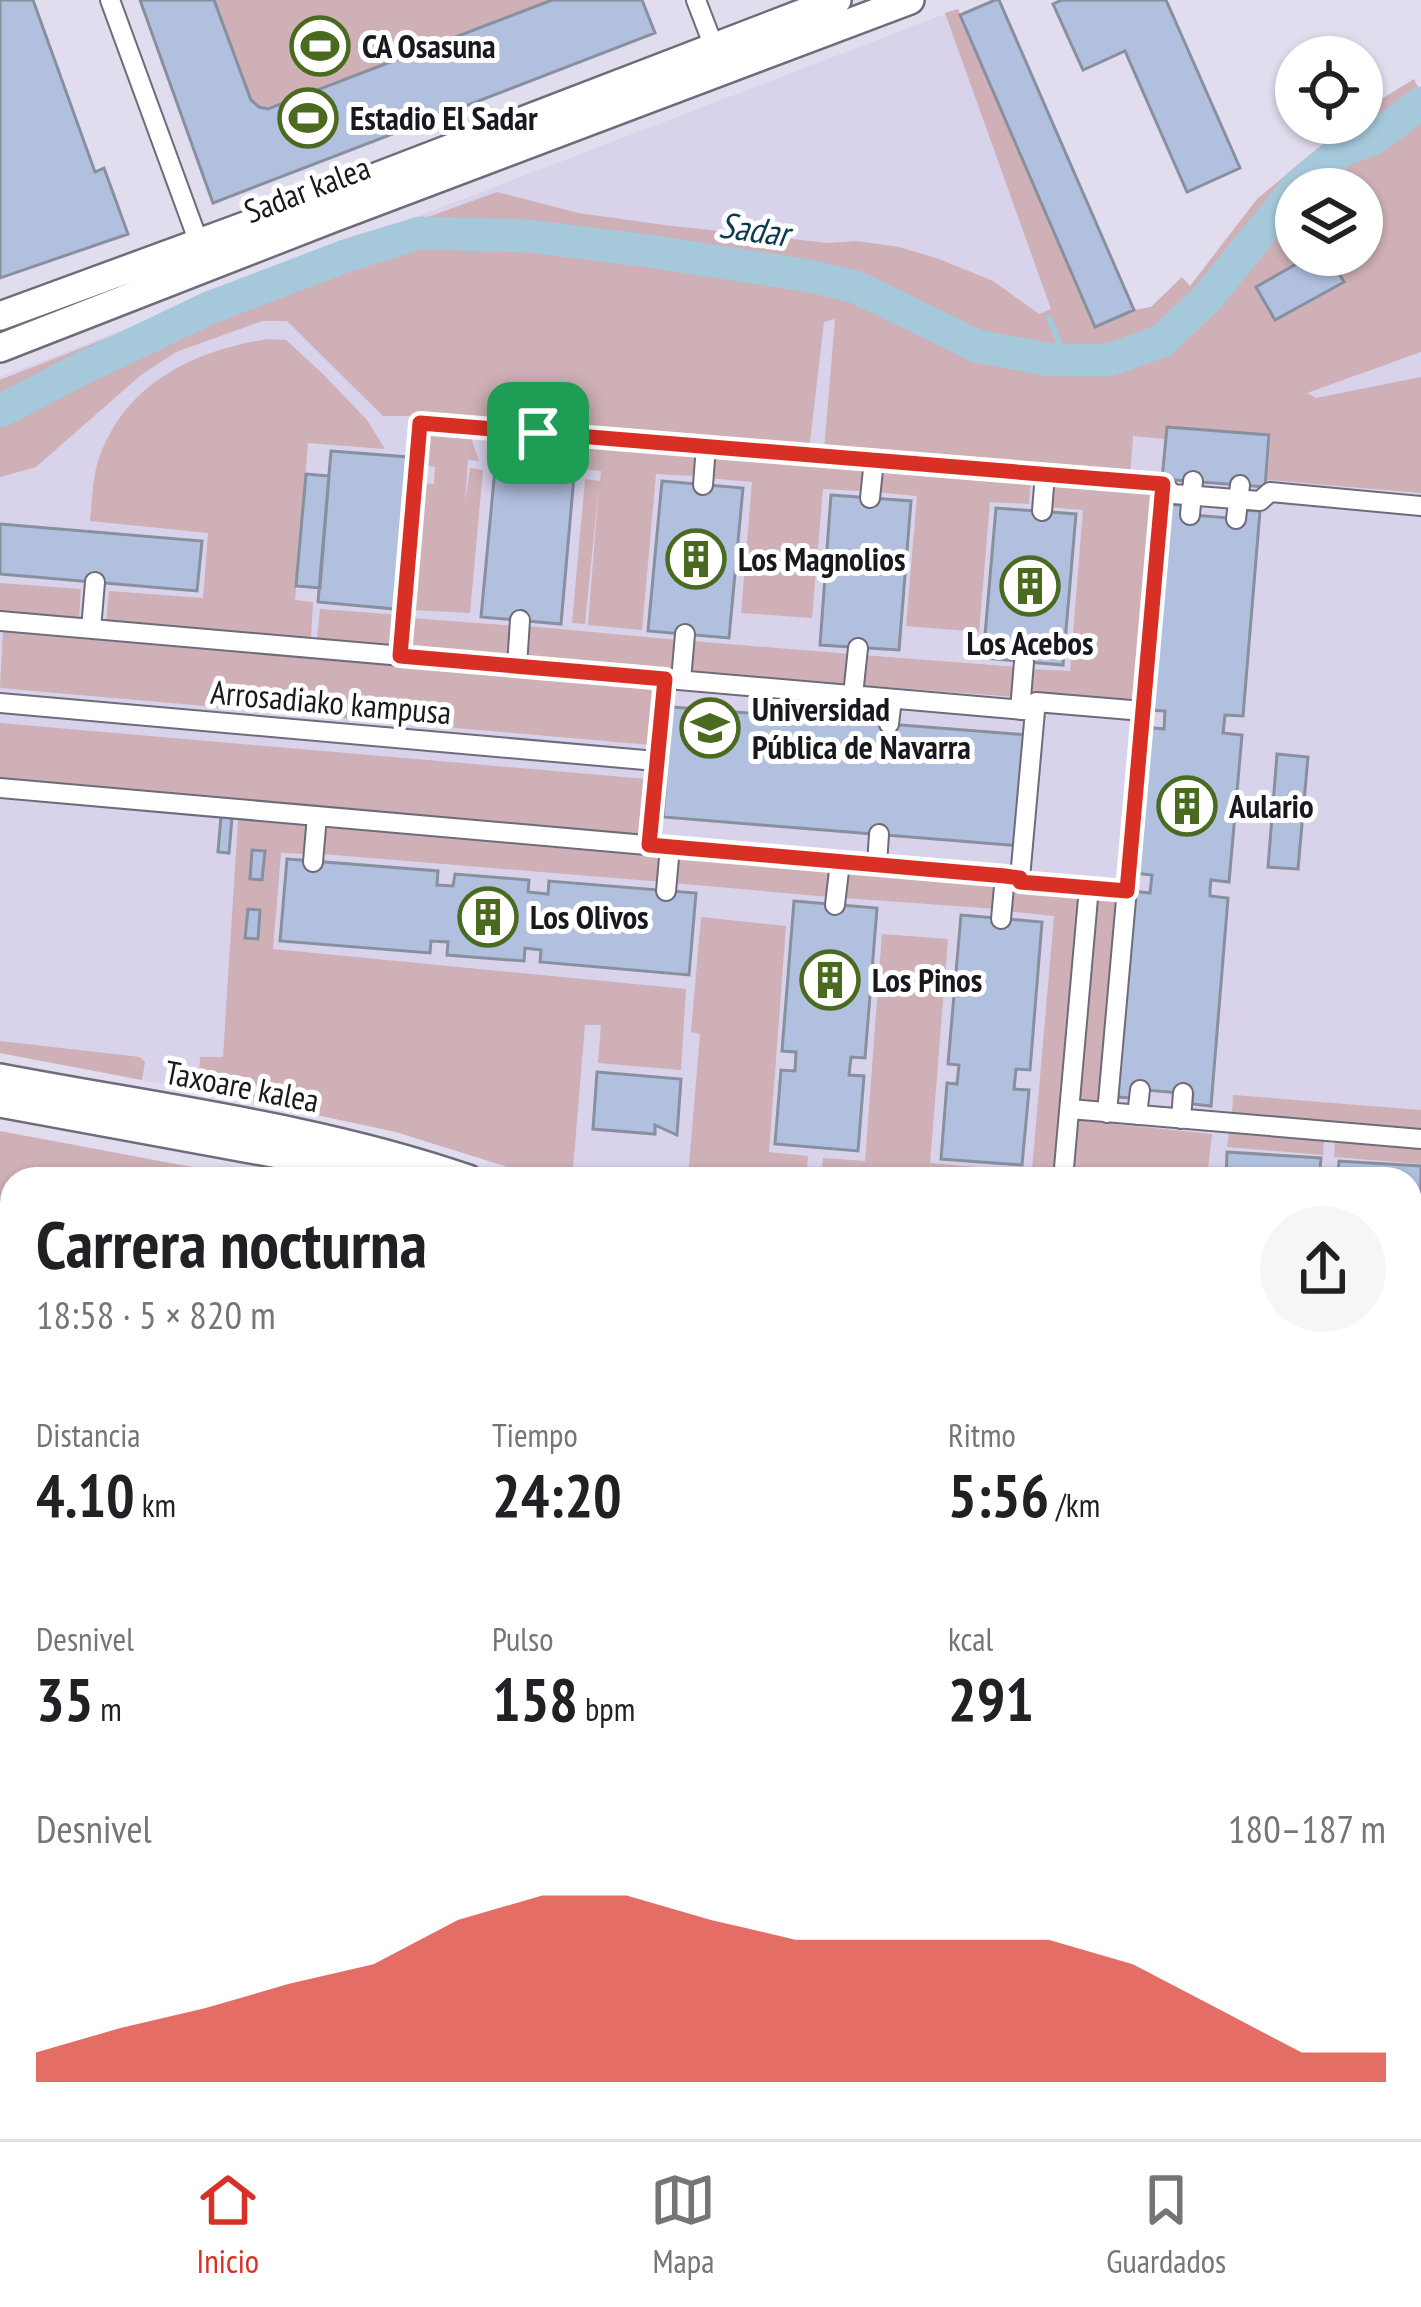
<!DOCTYPE html>
<html lang="es">
<meta charset="utf-8">
<style>
:root{--surface:#fff;--page:#f6f6f6;--text:#202124;--muted:#757577;--line:#e0e0e0;--accent:#d93025}
body{margin:0;font-family:"PT Sans Narrow",sans-serif;background:var(--page);color:var(--text);height:100vh;display:flex;flex-direction:column;font-size:45px;white-space:nowrap}
*{box-sizing:border-box;margin:0}
p{font-size:39px;color:var(--muted)}
.icon{flex:none;width:66px;height:66px;fill:none;stroke:currentColor;stroke-width:2;stroke-linecap:round;stroke-linejoin:round}
.map{position:relative;flex:1;overflow:hidden}
.details{position:absolute;left:0px;top:1167px;width:1422px;height:972px;display:flex;flex-direction:column;background:var(--surface);border-radius:36px 36px 0 0;box-shadow:0 3px 9px #0004}
.details>*{flex:none}
.fabs{position:absolute;left:1275px;top:36px;display:grid;gap:24px}
.fabs a{display:grid;place-items:center;width:108px;height:108px;border-radius:50%;background:var(--surface);box-shadow:0 3px 9px #0004;font-size:60px}
.pin{position:absolute;display:grid;place-items:center;width:102px;height:102px;color:#fff;margin:-51px;border-radius:24px;box-shadow:0 6px 18px #0006}
.round{display:grid;place-items:center;flex:none;width:126px;height:126px;border-radius:63px;background:var(--page)}
.summary{display:flex;align-items:center;justify-content:space-between;height:204px;padding:0 36px}
h1{font-size:66px;font-weight:600;line-height:90px}
.stats{display:grid;grid-template-columns:repeat(3,1fr);gap:18px;height:204px;padding:12px 36px}
.stats div{display:grid;align-content:center}
.stats b{font-size:60px;font-weight:600}
.stats small{font-size:33px;font-weight:400}
.stats p{font-size:33px}
.chart{height:336px;padding:24px 36px}
.chart p{display:flex;justify-content:space-between}
.chart svg{width:100%;height:216px;margin-top:12px;fill:var(--accent);opacity:.7}
.tabs{display:flex;justify-content:space-around;align-items:center;height:168px;border-top:3px solid var(--line);background:var(--surface);font-size:33px;color:var(--muted)}
.tabs a{display:grid;justify-items:center;gap:6px}
.tabs .active{color:var(--accent)}
.map>svg:first-child{display:block}
.built{fill:#d8d2eb}
.green{fill:#ceb0b6;fill-rule:evenodd}
.lines{fill:none;stroke-linecap:round;stroke-linejoin:round}
.stream{stroke:#a5c9db;stroke-width:6}
.river{stroke:#a5c9db;stroke-width:33}
.building{fill:#b0c0de;stroke:#88909f;stroke-width:3}
.street-casing{stroke:#6f6b7b;stroke-width:22}
.secondary-casing{stroke:#6f6b7b;stroke-width:32}
.street{stroke:#fff;stroke-width:18}
.secondary{stroke:#fff;stroke-width:27}
.route-casing{stroke:#fff;stroke-width:24}
.route{stroke:#d93025;stroke-width:15}
.labels{text-anchor:middle;stroke-width:10;stroke-linejoin:round;paint-order:stroke}
.poi-label{font-size:33px;font-weight:bold;fill:#19181e;stroke:#fff;text-anchor:start}
.street-label{font-size:33px;fill:#19181e;stroke:#fff}
.water-label{font-size:36px;font-style:italic;fill:#0a3c50;stroke:#fff}
</style>
<div class="map">
<svg width="1421" height="2139" viewBox="0 0 1421 2139">
<rect width="100%" height="100%" fill="#e1ddef"/>
<path class="built" d="M958 9 1095 327 1134 310 1151 307 1182 277 1229 333 1268 361 1281 402 1421 352V1316L1410 1315V1179H546L396 1132 323 1115 0 1053V377Z
M0 1907H12V2127H77V2139H0Z"/>
<path class="green" d="M140 0H642L655 33 213 203Z
M958 9 1095 327 1134 310 1151 307 1182 277 1190 286 1257 199 1348 123H1362V111L1414 79 1419 89 1421 88V352L1307 393 1316 398 1421 377V493L1267 480 1271 435 1167 426 1165 439 1133 436 1130 476 824 450 835 319 824 322 809 450 417 416H383L287 321H262L176 352 141 375 36 467 0 477V380L252 281 497 192 578 213 664 225 828 243 857 241 899 247 939 259 993 281 1039 314 1051 309 945 13ZM1296 189H1362V255H1296Z
M268 339 286 340 322 373 367 420 385 449 308 443 295 600 313 602 311 639 106 622 109 591 203 598 208 533 90 521C92 503 92 483 97 465 121 386 191 351 268 339Z
M427 429 469 432 479 461 468 460 465 504 470 468 483 470 470 613 412 610 423 483 434 484 435 467 424 465Z
M547 439 698 452 696 476 656 474 642 630 588 625 599 485 585 624 572 623 585 479 600 481 601 471 545 465Z
M711 451 863 464 860 491 823 489 812 618 741 613 752 482 708 478Z
M877 466 1031 479 1029 504 990 502 979 632 906 626 917 496 875 492Z
M1048 480 1158 489 1140 707 1028 698 1030 669 1070 671 1083 510 1046 507Z
M0 583 81 589 79 618 0 612Z
M320 609 401 615 399 646 317 639Z
M411 618 515 626 512 656 408 648Z
M527 626 678 640 675 671 524 657Z
M3 632 656 689 651 745 0 688Z
M691 641 851 654 848 685 688 672Z
M862 655 1018 667 1016 697 859 685Z
M0 723 647 779 642 835 0 779Z
M238 820 312 825 311 854 281 853 273 949 686 989 681 1070 598 1063 601 1025H585L573 1169 648 1175V1179H546L396 1132 199 1090 200 1057H223Z
M324 827 665 855 663 882 322 854Z
M676 856 832 870 830 897 673 883Z
M845 871 1000 883 998 909 843 898Z
M1009 884 1070 890V896L1084 898 1059 1179H988L989 1167 1032 1170 1054 916 1006 911Z
M1093 895 1120 897 1102 1106 1075 1103Z
M701 917 786 926 769 1152 808 1156 806 1179H674V1177H688L700 1034 691 1032Z
M882 934 948 939 930 1163 976 1167 975 1179H821L823 1158 865 1161Z
M0 1041 140 1057 145 1062 142 1080 0 1053Z
M1233 1095 1421 1110V1130L1232 1115Z
M1076 1120 1212 1134 1207 1179H1070Z
M0 1131 256 1179H12V1728L0 1726Z
M1229 1132 1324 1140 1323 1155 1227 1147Z
M1335 1139 1421 1146V1164L1334 1157Z
M1100 2127H1242L1241 2139H1100Z"/>
<g class="lines">
<path class="stream" d="M1049 318 1066 360"/>
<path class="river" d="M0 411 81 369 209 308 348 255 420 233 528 236 649 251 810 276 856 287 977 346 1051 360H1109L1162 341 1208 297 1299 185 1344 149 1373 139 1421 103"/>
</g>
<path class="building" d="M0 0H33L95 172 104 168 128 234 0 278Z
M140 0H214L251 100 259 107 268 109 552 0H642L655 33 213 203Z
M995 0H999L1134 310 1095 327 960 15Z
M1062 0H1166L1240 168 1187 192 1125 51 1083 70 1053 4Z
M1312 255H1328L1344 282 1275 320 1256 287Z
M1167 427 1269 435 1265 487 1162 479Z
M331 451 408 457 395 609 318 602Z
M495 469 574 476 561 624 481 617Z
M306 474 329 476 320 588 296 586Z
M662 481 743 488 729 638 648 631Z
M831 495 911 501 899 650 820 645Z
M1163 504 1182 505 1193 515 1241 519 1242 510 1260 511 1243 716 1225 715 1223 733 1242 735 1229 882 1211 880 1210 889V896L1228 898 1211 1106 1192 1104 1193 1094 1134 1089 1133 1098 1115 1097 1132 891 1150 893 1152 875 1133 873 1145 727 1164 729 1165 711 1147 710Z
M996 508 1076 514 1063 665 983 658Z
M0 524 202 541 197 591 0 574Z
M672 707 1029 735 1020 846 663 817Z
M1277 754 1308 757 1298 869 1268 867Z
M221 816 232 817 229 853 218 852Z
M252 850 265 851 262 880 250 879Z
M287 859 438 871 437 885 453 886 455 874 529 880 528 892 548 894 549 881 696 893 689 975 540 962 541 950 525 948 524 961 447 955 448 942 431 941 430 953 280 941Z
M794 901 877 908 865 1058 851 1057 849 1075 864 1076 858 1151 775 1144 781 1070 795 1071 796 1052 782 1051Z
M248 909 260 910 258 939 245 938Z
M961 915 1042 922 1030 1070 1016 1069 1014 1089 1029 1090 1022 1165 941 1159 947 1083 957 1084 959 1065 948 1064Z
M597 1072 681 1079 677 1135 655 1125V1134L593 1129Z
M1227 1152 1321 1158 1320 1170 1338 1172 1339 1161 1421 1166V1205H1410V1179H1226Z
M1410 1393 1421 1399V1475L1410 1496Z
M186 2127H352V2139L185 2138Z
M403 2127H570L569 2139H402Z
M644 2127H811L810 2139H644Z
M869 2127H1041V2139H869Z
M1340 2132 1398 2133V2139H1339Z"/>
<g class="lines">
<defs>
<path id="street" d="M110 0 199 243
M696 0 714 47
M535 472 539 433
M1163 484 1173 494 1260 501 1270 492 1421 506
M703 485 706 446
M870 498 874 460
M1042 511 1045 474
M1190 515 1193 481
M1236 519 1240 485
M0 621 1035 711 1036 702 1143 711
M91 629 95 582
M400 656 420 423 1163 484
M517 666 520 620
M681 680 685 634
M853 695 858 648
M0 703 656 761
M1020 710 1024 662
M889 724 892 699
M0 788 1020 878V882L1127 891
M649 845 665 679
M313 862 317 816
M877 865 879 834
M1020 878 1035 711
M666 891 670 847
M835 905 840 862
M1001 919 1005 876
M1070 1109 1421 1139
M1107 1113 1163 484
M1137 1115 1140 1090
M1181 1119 1183 1093
M1063 1179 1089 887
M5 1847 12 1848
M4 1871 12 1872
M1410 1939 1421 1946
M376 2139 377 2127
M610 2139V2127
M842 2139 843 2127
M1074 2139V2127"/>
<path id="secondary" d="M0 316 324 197 837 0
M0 348 333 218 910 0
M0 1078C157 1108 317 1127 468 1179
M0 1103 289 1156 384 1179
M1410 1651 1421 1640
M1410 1676 1421 1679
M0 1742 12 1745
M1410 1926 1421 1923
M122 2139 123 2127
M147 2139 148 2127
M1282 2139V2127
M1306 2139V2127"/>
</defs>
<use href="#street" class="street-casing"/>
<use href="#secondary" class="secondary-casing"/>
<use href="#street" class="street"/>
<use href="#secondary" class="secondary"/>
</g>
<g class="lines">
<defs>
<path id="route" d="M420 423 1163 484 1127 891 1020 882V878L1005 876 649 845 665 679 400 656Z"/>
</defs>
<use href="#route" class="route-casing"/>
<use href="#route" class="route"/>
</g>
<defs>
<symbol id="stadium-ring" viewBox="-11 -11 22 22"><circle r="9.5" fill="#fff" stroke="#4a6a20" stroke-width="1.5"/><path d="M0-5a6.5 5 0 1 0 0 10a6.5 5 0 1 0 0-10ZM-3.5-1.8h7v3.6h-7Z" fill="#4a6a20"/></symbol>
<symbol id="building-ring" viewBox="-11 -11 22 22"><circle r="9.5" fill="#fff" stroke="#4a6a20" stroke-width="1.5"/><path d="M-4-6H4V6H1V3H-1V6H-4ZM-2.5-4.3h1.7v1.8h-1.7ZM.8-4.3h1.7v1.8H.8ZM-2.5-1h1.7V.8h-1.7ZM.8-1h1.7V.8H.8Z" fill="#4a6a20"/></symbol>
<symbol id="university-ring" viewBox="-11 -11 22 22"><circle r="9.5" fill="#fff" stroke="#4a6a20" stroke-width="1.5"/><path d="M0-5L7-2L0 1L-7-2ZM-4 1L0 2.5L4 1V4Q0 6-4 4Z" fill="#4a6a20"/></symbol>
</defs>
<g fill-rule="evenodd">
<use href="#stadium-ring" x="287" y="13" width="66" height="66"/>
<use href="#stadium-ring" x="275" y="85" width="66" height="66"/>
<use href="#building-ring" x="663" y="526" width="66" height="66"/>
<use href="#building-ring" x="997" y="553" width="66" height="66"/>
<use href="#university-ring" x="677" y="695" width="66" height="66"/>
<use href="#building-ring" x="1154" y="773" width="66" height="66"/>
<use href="#building-ring" x="455" y="884" width="66" height="66"/>
<use href="#building-ring" x="797" y="947" width="66" height="66"/>
</g>
<g class="labels">
<g class="poi-label">
<text x="362" y="58">CA Osasuna</text>
<text x="350" y="130">Estadio El Sadar</text>
<text x="738" y="571">Los Magnolios</text>
<text x="1030" y="655" text-anchor="middle">Los Acebos</text>
<text x="752" y="721">Universidad<tspan x="752" dy="38">Pública de Navarra</tspan></text>
<text x="1229" y="818">Aulario</text>
<text x="530" y="929">Los Olivos</text>
<text x="872" y="992">Los Pinos</text>
</g>
<g class="street-label">
<text transform="translate(307 189) rotate(-21)" y="12">Sadar kalea</text>
<text transform="translate(331 702) rotate(5)" y="12">Arrosadiako kampusa</text>
<text transform="translate(242 1086) rotate(11)" y="12">Taxoare kalea</text>
</g>
<g class="water-label">
<text transform="translate(754 229) rotate(8)" y="13">Sadar</text>
</g>
</g>
</svg>
<div class="fabs">
<a><svg class="icon" aria-label="locate" viewBox="0 0 24 24"><circle cx="12" cy="12" r="6"/><path d="M12 2v4M12 18v4M2 12h4M18 12h4"/></svg></a>
<a><svg class="icon" aria-label="layers" viewBox="0 0 24 24"><path d="M12 4l9 5-9 5-9-5zM3 14l9 5 9-5"/></svg></a>
</div>
<div class="pin" style="left:538px;top:433px;background:#1e9e55"><svg class="icon" aria-label="arrive" viewBox="0 0 24 24"><path d="M6 21V4h12l-3 4 3 4H6"/></svg></div>
<section class="details">
<div class="summary"><div><h1>Carrera nocturna</h1><p>18:58 · 5 × 820 m</p></div><a class="round"><svg class="icon" aria-label="share" viewBox="0 0 24 24"><path d="M12 15V3M7 8l5-5 5 5M5 13v7h14v-7"/></svg></a></div>
<div class="stats">
<div><p>Distancia</p><b>4.10<small> km</small></b></div>
<div><p>Tiempo</p><b>24:20</b></div>
<div><p>Ritmo</p><b>5:56<small> /km</small></b></div>
</div>
<div class="stats">
<div><p>Desnivel</p><b>35<small> m</small></b></div>
<div><p>Pulso</p><b>158<small> bpm</small></b></div>
<div><p>kcal</p><b>291</b></div>
</div>
<div class="chart"><p><span>Desnivel</span>180–187 m</p>
<svg viewBox="0 0 160 44" preserveAspectRatio="none"><path d="M0 44V38L10 33L20 29L30 24L40 20L50 11L60 6L70 6L80 11L90 15L100 15L110 15L120 15L130 20L140 29L150 38L160 38V44z"/></svg>
</div>
</section>
</div>
<nav class="tabs">
<a class="active"><svg class="icon" aria-label="home" viewBox="0 0 24 24"><path d="M3 11l9-7 9 7M6 9v11h12V9"/></svg>Inicio</a>
<a><svg class="icon" aria-label="map" viewBox="0 0 24 24"><path d="M3 6l6-2 6 2 6-2v14l-6 2-6-2-6 2zM9 4v14M15 6v14"/></svg>Mapa</a>
<a><svg class="icon" aria-label="saved" viewBox="0 0 24 24"><path d="M7 4h10v16l-5-4-5 4z"/></svg>Guardados</a>
</nav>
